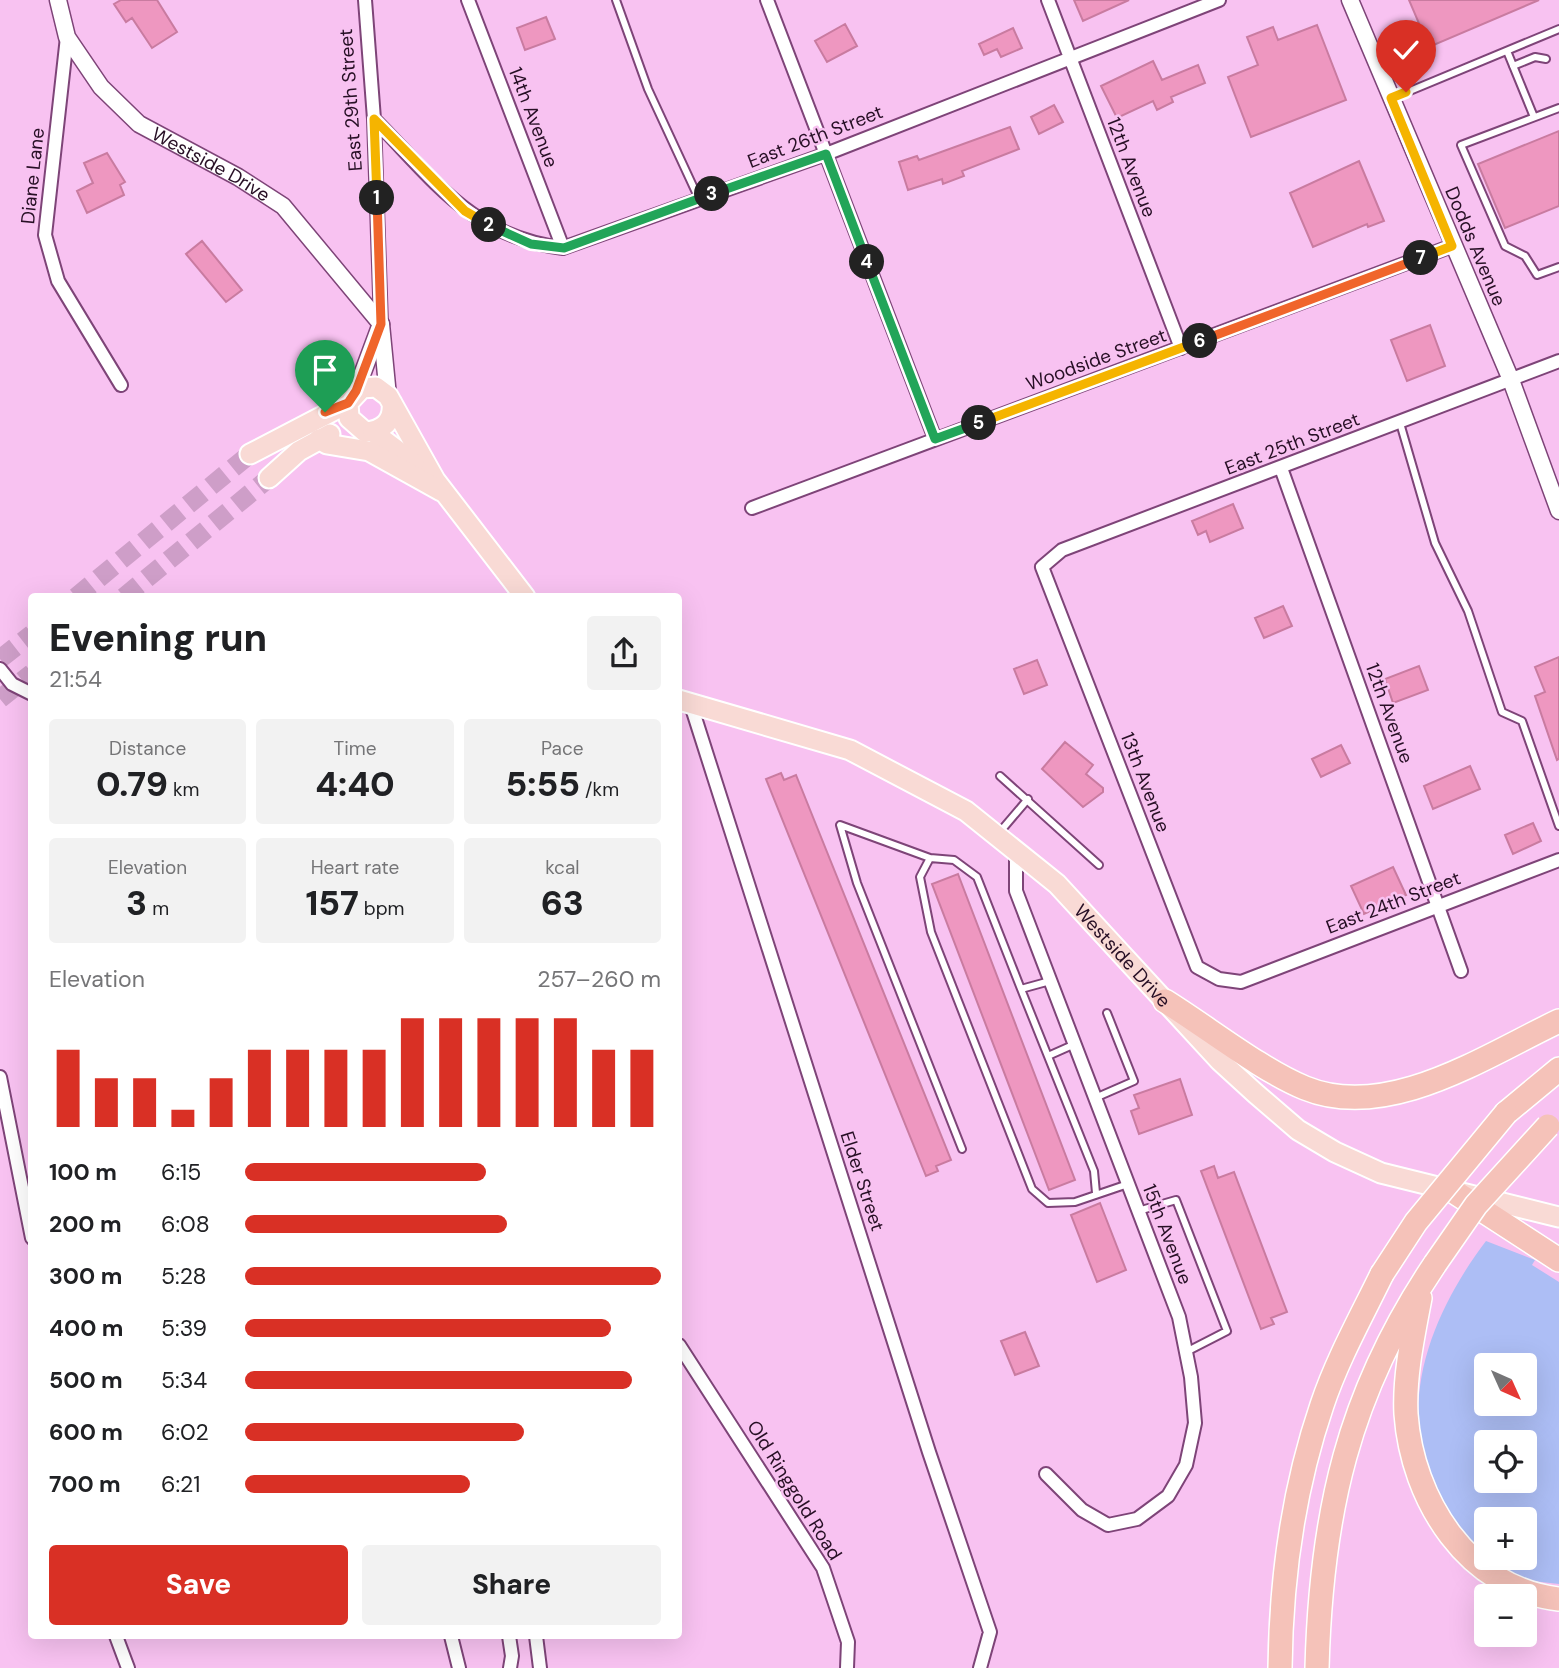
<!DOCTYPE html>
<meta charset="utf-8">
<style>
:root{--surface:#fff;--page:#f2f2f2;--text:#202124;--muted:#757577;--accent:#d93025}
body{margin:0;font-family:"DM Sans",sans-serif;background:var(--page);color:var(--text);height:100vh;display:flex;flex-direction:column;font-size:26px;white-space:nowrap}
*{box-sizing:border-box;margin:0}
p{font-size:23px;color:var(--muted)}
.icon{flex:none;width:38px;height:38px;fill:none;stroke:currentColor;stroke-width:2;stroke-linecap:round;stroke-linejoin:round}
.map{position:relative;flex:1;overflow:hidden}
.sheet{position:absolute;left:28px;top:593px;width:654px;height:1046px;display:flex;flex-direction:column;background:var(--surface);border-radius:7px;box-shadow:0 7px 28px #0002}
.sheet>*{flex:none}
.needle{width:46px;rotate:135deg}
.fabs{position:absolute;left:1474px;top:1353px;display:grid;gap:14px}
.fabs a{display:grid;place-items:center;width:63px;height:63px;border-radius:7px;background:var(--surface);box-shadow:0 7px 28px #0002;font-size:35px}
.pin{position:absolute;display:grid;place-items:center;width:60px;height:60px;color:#fff;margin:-72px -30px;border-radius:50% 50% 50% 0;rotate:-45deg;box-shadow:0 0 7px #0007}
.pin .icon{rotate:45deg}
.km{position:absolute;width:35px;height:35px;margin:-18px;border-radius:50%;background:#222;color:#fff;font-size:19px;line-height:35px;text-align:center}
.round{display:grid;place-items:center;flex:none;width:74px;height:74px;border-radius:7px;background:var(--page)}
.headline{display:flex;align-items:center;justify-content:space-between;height:119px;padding:0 21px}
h1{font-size:38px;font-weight:800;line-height:52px}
.metrics{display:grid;grid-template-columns:repeat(3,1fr);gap:10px;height:119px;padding:7px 21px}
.metrics div{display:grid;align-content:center;border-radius:7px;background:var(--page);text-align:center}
.metrics b{font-size:35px;font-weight:800}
.metrics small{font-size:19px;font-weight:400}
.metrics p{font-size:19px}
.chart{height:196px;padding:14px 21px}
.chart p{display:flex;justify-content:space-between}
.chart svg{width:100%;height:126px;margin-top:7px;stroke:var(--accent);stroke-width:6}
.action{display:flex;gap:14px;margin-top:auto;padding:14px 21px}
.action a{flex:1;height:80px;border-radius:7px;background:var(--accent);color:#fff;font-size:28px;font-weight:800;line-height:80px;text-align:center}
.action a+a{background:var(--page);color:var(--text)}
ul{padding:0 21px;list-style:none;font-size:23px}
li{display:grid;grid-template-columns:112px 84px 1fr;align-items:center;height:52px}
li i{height:18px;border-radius:9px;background:var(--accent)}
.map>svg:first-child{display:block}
.green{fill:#adbef5;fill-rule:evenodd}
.building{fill:#ee97c0;stroke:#c97ba0;stroke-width:2}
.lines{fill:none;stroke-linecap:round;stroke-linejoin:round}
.primary-tunnel{stroke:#ce9ec8;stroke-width:19;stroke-dasharray:19 10;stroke-linecap:butt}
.service-casing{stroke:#7e4478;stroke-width:10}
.minor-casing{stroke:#7e4478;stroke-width:16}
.tertiary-casing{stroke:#7e4478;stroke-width:19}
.primary-casing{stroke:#fff;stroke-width:23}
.motorway-casing{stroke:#fff;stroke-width:26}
.service{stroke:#fff;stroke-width:6}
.minor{stroke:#fff;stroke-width:12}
.tertiary{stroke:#fff;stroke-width:16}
.primary{stroke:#f9dad5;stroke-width:19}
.motorway{stroke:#f5c2b9;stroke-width:23}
.motorway-bridge-casing{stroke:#fff;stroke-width:26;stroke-linecap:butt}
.motorway-bridge{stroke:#f5c2b9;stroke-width:23}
.split-1-casing{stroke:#fff;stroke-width:14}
.split-2-casing{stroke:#fff;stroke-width:14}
.split-3-casing{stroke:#fff;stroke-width:14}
.split-4-casing{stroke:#fff;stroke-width:14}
.split-5-casing{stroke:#fff;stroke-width:14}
.split-6-casing{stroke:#fff;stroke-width:14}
.split-7-casing{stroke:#fff;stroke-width:14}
.split-8-casing{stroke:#fff;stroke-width:14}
.split-1{stroke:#f0652b;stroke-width:9}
.split-2{stroke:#f5b400;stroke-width:9}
.split-3{stroke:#22a559;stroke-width:9}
.split-4{stroke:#22a559;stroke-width:9}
.split-5{stroke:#22a559;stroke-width:9}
.split-6{stroke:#f5b400;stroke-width:9}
.split-7{stroke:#f0652b;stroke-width:9}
.split-8{stroke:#f5b400;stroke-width:9}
.labels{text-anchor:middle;stroke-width:5;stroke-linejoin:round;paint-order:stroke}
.street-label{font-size:19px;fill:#270f25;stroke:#f8c2f1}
</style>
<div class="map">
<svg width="1559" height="1668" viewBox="0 0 1559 1668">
<rect width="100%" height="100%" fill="#f8c2f1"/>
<path class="green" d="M1486 1241 1535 1260 1532 1265 1559 1282V1584L1524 1580 1489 1558H1524V1519H1486V1555L1480 1552C1471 1541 1460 1531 1452 1519 1388 1426 1424 1323 1486 1241ZM1486 1365H1524V1404H1486ZM1486 1442H1524V1480H1486Z"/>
<path class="building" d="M121 0H157L177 32 152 48 132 18 126 22 114 4Z
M1074 0H1129L1083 21Z
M1409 0H1539L1429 47Z
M546 17 555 39 525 50 517 28Z
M845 24 857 46 827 62 815 41Z
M1317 25 1346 100 1251 137 1228 77 1258 65 1247 37 1273 27 1278 40Z
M1013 28 1022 48 1001 57 997 49 984 55 979 44Z
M1153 61 1162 80 1198 65 1205 83 1171 97 1173 102 1157 110 1153 101 1117 118 1101 86Z
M1054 105 1063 122 1039 134 1031 117Z
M1010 127 1019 149 962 171 964 176 943 184 942 179 908 190 899 162 917 156 919 160Z
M1559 131V206L1505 228 1478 164Z
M107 153 125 182 120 185 124 195 87 213 77 191 93 183 84 163Z
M1359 161 1384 221 1368 227 1367 224 1313 247 1290 193Z
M202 241 242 290 226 302 186 254Z
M1430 325 1445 366 1407 381 1391 340Z
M1233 504 1243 528 1210 542 1206 531 1198 535 1192 521Z
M1283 606 1292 626 1264 638 1255 618Z
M1559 657V759L1557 760 1535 696 1545 692 1535 667Z
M1037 660 1047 685 1024 694 1014 669Z
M1419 666 1428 690 1393 703 1385 679Z
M1065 742 1093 765 1086 774 1103 788V792L1083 807 1042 769Z
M1341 745 1350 763 1321 777 1312 759Z
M1470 766 1480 789 1433 809 1424 786Z
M781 773 784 780 796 775 951 1160 936 1166 938 1171 926 1176 766 779Z
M1533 823 1541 841 1513 854 1505 835Z
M1393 867 1406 895 1364 914 1351 886Z
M958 874 1075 1180 1049 1190 932 884Z
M1180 1079 1192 1115 1139 1134 1131 1111 1139 1108 1134 1095Z
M1214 1166 1218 1178 1234 1172 1287 1312 1271 1318 1274 1324 1261 1329 1201 1171Z
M1100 1203 1126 1270 1097 1282 1071 1215Z
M1025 1332 1039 1366 1015 1375 1001 1341Z"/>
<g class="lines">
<path class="primary-tunnel" d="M76 597 250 454
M124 597 269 478
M0 659 32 634
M0 699 32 673"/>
<defs>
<path id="service" d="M616 0 648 89 699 199
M1507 51 1534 117
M1513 66 1535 57 1546 59
M1393 98 1559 29
M1559 108 1461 145 1505 246 1525 256 1537 275 1559 267
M1400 423 1435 543 1468 611 1502 712 1522 721 1559 826
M1000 776 1099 865
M999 833 1028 799
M930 858 840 825 857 883 962 1149
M1050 981 1021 989 977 877 954 860 930 858 920 877 931 932 1032 1189 1048 1203 1075 1202 1128 1184
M1021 989 1094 1171 1096 1193
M1048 1056 1075 1044
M1095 1098 1134 1081 1107 1013
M1138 1211 1176 1200 1227 1331 1186 1352"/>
<path id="minor" d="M365 0 374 119 381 324
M468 0 563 248
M767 0 935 439
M1048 0 1181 348
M67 37 45 235 58 281 121 385
M374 119C435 181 472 237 563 248L826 154 1219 0
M1559 361 1062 550 1042 567 1197 967 1219 979 1241 982 1559 860
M1281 468 1461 971
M752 508 1452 246
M0 669 12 684 32 694
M691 705 929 1452 990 1632 980 1668
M1016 848V891L1179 1317 1191 1377 1195 1423 1186 1465 1168 1496 1137 1519 1108 1525 1082 1510 1046 1474
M0 1077 32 1238
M679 1345 823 1568 848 1642 847 1668
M116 1636 128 1668
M451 1636 459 1668
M509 1636 512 1656 510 1668
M536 1636 540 1668"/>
<g id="tertiary">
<path id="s1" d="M58 0 67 37 101 87 139 124 238 177 283 206 381 324"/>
<path d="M1350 0 1511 380 1559 511"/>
<path d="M381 324 388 396"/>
<path d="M356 391 379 329"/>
</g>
<g id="primary">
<path d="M392 403C394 421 383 431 365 432L349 418 348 403 362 388 376 387 388 396 435 480 525 597"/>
<path d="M373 432 414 463"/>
<path d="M319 439 327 444 369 451 441 491"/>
<path d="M250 454 348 403"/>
<path d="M269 478 299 451 330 434"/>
<path id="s2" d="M679 700 850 750 966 811 1057 884 1220 1061 1255 1093 1298 1130 1335 1152 1381 1173 1559 1217"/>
</g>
<path id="motorway" d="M1165 1001C1207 1027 1261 1070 1305 1088 1388 1122 1485 1056 1559 1021
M1506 1113 1559 1069
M1456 1193 1559 1260
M1420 1298C1413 1335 1404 1377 1406 1414 1412 1500 1468 1589 1559 1599
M1280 1668C1281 1579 1293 1490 1322 1405 1337 1360 1361 1317 1382 1274
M1317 1668C1321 1514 1348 1393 1435 1264"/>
</defs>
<use href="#service" class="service-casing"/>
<use href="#minor" class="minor-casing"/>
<use href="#tertiary" class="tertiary-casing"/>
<use href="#primary" class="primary-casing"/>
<use href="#motorway" class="motorway-casing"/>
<use href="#service" class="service"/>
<use href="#minor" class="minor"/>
<use href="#tertiary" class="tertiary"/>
<use href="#primary" class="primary"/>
<use href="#motorway" class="motorway"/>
<defs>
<path id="motorway-bridge" d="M1435 1264 1476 1205 1548 1126
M1382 1274 1416 1222 1506 1113"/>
</defs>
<use href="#motorway-bridge" class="motorway-bridge-casing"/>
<use href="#motorway-bridge" class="motorway-bridge"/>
</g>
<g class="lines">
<defs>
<path id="split-1" d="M325 412 348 403 356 391 381 324 377 198"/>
<path id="split-2" d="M377 198 374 119 465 211 489 225"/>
<path id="split-3" d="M489 225 531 244 564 248 712 194"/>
<path id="split-4" d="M712 194 826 154 867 262"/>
<path id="split-5" d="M867 262 935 439 979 423"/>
<path id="split-6" d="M979 423 1200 341"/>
<path id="split-7" d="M1200 341 1421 258"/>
<path id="split-8" d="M1406 92 1391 98 1452 246 1421 258"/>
</defs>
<use href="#split-1" class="split-1-casing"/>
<use href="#split-2" class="split-2-casing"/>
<use href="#split-3" class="split-3-casing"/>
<use href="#split-4" class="split-4-casing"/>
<use href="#split-5" class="split-5-casing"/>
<use href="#split-6" class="split-6-casing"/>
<use href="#split-7" class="split-7-casing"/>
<use href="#split-8" class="split-8-casing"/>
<use href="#split-1" class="split-1"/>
<use href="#split-2" class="split-2"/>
<use href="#split-3" class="split-3"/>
<use href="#split-4" class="split-4"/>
<use href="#split-5" class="split-5"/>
<use href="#split-6" class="split-6"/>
<use href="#split-7" class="split-7"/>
<use href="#split-8" class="split-8"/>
</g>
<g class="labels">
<g class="street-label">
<text transform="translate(350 100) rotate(-94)" y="7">East 29th Street</text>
<text transform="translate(534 117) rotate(69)" y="7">14th Avenue</text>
<text transform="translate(815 136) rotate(-21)" y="7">East 26th Street</text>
<text dy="7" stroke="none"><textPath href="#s1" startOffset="234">Westside Drive</textPath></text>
<text transform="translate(1132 167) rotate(69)" y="7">12th Avenue</text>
<text transform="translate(32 176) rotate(-84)" y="7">Diane Lane</text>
<text transform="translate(1476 246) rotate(67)" y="7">Dodds Avenue</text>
<text transform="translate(1096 359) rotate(-20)" y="7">Woodside Street</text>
<text transform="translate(1292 443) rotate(-21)" y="7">East 25th Street</text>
<text transform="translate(1390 713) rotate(70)" y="7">12th Avenue</text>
<text transform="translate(1146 782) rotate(69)" y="7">13th Avenue</text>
<text transform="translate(1393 902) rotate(-21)" y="7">East 24th Street</text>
<text dy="7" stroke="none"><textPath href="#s2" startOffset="523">Westside Drive</textPath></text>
<text transform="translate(863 1181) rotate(72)" y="7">Elder Street</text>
<text transform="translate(1168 1234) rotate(69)" y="7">15th Avenue</text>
<text transform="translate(795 1490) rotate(58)" y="7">Old Ringgold Road</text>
</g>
</g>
</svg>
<div class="fabs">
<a><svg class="needle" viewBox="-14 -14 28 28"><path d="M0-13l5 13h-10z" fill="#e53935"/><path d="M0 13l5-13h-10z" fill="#757577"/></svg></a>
<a><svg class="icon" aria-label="locate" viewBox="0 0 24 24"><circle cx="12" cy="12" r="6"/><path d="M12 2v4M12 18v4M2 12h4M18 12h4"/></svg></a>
<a>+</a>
<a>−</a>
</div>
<div class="pin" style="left:325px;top:412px;background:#1e9e55"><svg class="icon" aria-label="arrive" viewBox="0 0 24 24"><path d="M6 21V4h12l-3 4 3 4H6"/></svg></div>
<div class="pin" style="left:1406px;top:92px;background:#d93025"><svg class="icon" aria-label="check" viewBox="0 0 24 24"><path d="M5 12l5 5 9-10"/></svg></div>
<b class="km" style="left:377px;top:198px">1</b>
<b class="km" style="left:489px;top:225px">2</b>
<b class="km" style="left:712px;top:194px">3</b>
<b class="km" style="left:867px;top:262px">4</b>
<b class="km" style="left:979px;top:423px">5</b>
<b class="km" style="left:1200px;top:341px">6</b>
<b class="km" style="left:1421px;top:258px">7</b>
<section class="sheet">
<div class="headline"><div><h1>Evening run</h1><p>21:54</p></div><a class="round"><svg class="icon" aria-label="share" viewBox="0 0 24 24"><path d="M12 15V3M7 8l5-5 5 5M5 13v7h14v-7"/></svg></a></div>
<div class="metrics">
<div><p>Distance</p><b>0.79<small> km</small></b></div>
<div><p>Time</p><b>4:40</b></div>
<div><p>Pace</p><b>5:55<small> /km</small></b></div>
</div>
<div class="metrics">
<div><p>Elevation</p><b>3<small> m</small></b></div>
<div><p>Heart rate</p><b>157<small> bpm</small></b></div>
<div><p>kcal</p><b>63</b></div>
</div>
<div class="chart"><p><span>Elevation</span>257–260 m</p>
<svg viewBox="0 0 160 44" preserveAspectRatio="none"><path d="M5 44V17M15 44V27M25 44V27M35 44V38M45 44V27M55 44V17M65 44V17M75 44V17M85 44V17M95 44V6M105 44V6M115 44V6M125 44V6M135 44V6M145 44V17M155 44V17"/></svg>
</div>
<ul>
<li><b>100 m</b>6:15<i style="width:58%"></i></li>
<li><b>200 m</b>6:08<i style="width:63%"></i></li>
<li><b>300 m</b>5:28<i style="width:100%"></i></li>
<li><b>400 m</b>5:39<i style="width:88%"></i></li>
<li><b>500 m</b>5:34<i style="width:93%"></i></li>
<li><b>600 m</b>6:02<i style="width:67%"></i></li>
<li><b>700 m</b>6:21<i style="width:54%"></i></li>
</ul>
<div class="action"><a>Save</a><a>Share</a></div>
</section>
</div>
